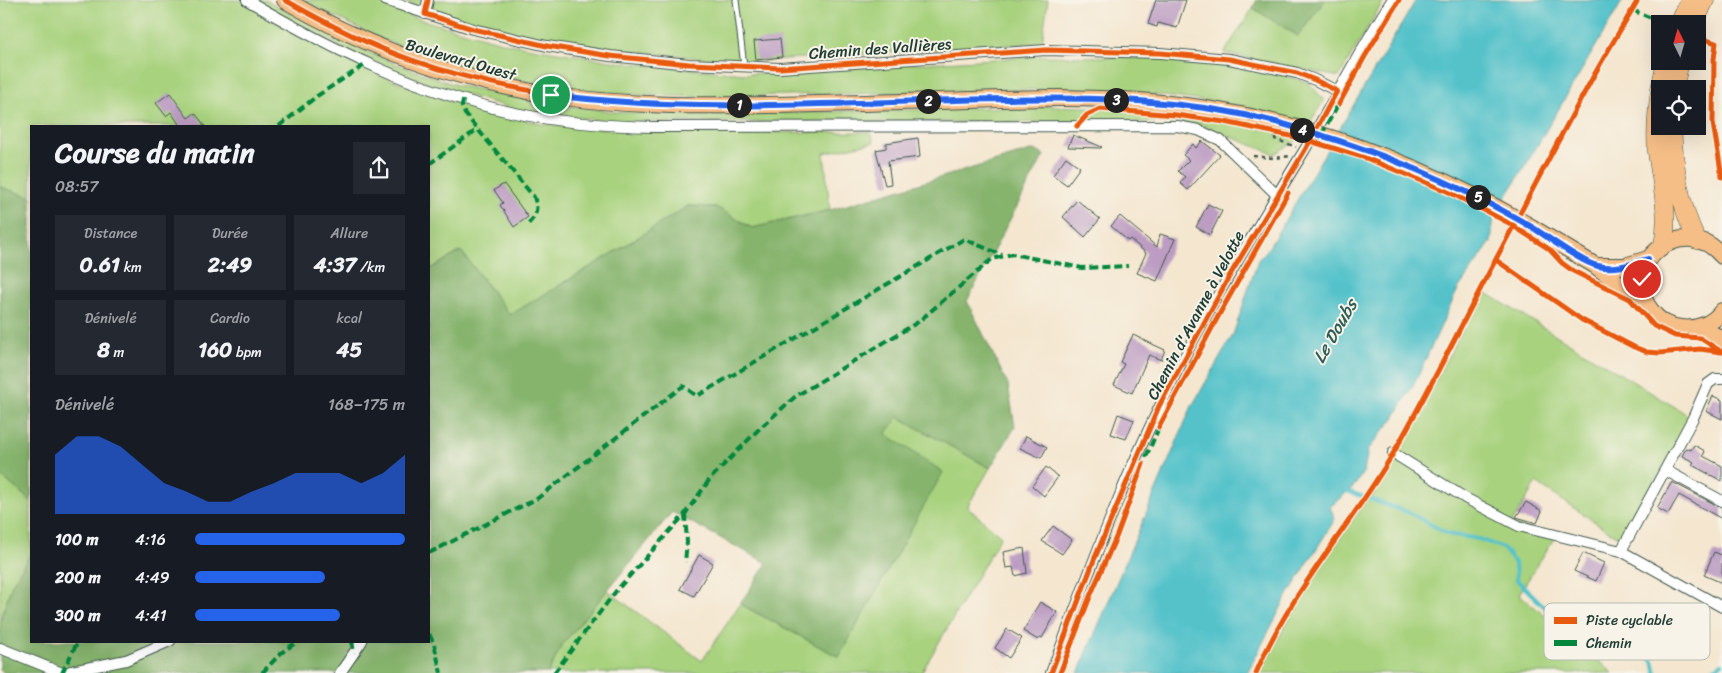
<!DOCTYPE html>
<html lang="fr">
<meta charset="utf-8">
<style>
:root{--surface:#171b24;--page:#242831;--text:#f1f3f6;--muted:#9ea1a6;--accent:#2563eb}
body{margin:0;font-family:Sriracha,sans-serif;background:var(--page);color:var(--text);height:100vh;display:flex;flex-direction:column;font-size:19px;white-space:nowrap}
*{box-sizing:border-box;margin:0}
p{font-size:16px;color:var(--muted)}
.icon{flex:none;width:28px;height:28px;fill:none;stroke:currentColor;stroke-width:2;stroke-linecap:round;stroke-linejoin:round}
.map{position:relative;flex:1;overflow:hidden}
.details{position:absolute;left:30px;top:125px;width:400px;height:518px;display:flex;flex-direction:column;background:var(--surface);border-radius:0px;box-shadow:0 5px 20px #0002}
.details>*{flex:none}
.needle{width:32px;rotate:355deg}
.controls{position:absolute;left:1651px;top:15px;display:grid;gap:10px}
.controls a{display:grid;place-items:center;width:55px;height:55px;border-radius:0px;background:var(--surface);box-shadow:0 5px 20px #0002;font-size:25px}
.pin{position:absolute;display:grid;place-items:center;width:42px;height:42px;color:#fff;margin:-21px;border:2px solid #fff;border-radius:50%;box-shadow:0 1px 5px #0007}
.km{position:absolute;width:25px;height:25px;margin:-12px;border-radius:50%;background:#222;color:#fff;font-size:14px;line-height:25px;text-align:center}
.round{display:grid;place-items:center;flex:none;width:52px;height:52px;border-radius:0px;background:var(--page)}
.overview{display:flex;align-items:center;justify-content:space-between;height:85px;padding:0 25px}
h1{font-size:28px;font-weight:700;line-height:38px}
.metrics{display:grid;grid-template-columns:repeat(3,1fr);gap:8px;height:85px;padding:5px 25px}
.metrics div{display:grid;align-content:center;border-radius:0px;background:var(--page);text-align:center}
.metrics b{font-size:21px;font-weight:700}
.metrics small{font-size:14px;font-weight:400}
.metrics p{font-size:14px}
.chart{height:140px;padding:10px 25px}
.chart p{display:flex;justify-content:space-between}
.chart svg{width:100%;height:90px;margin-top:5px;fill:var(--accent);opacity:.7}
ul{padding:0 25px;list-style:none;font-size:16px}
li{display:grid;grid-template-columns:80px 60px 1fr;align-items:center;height:38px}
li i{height:12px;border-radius:6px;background:var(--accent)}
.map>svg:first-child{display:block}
.green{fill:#a8d27e;stroke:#648859}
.forest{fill:#86b46d;stroke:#527850}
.water{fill:#54c2ca;stroke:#3a807f}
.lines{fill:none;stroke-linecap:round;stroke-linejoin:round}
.stream{stroke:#54c2ca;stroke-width:4}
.building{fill:#bc9cc2}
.service-casing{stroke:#3f564b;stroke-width:7}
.minor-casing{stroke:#3f564b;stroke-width:12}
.primary-casing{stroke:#3f564b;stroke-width:18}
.trunk-casing{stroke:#3f564b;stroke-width:19}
.path{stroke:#3f564b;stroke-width:2.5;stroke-dasharray:4 4;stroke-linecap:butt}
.service{stroke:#fff;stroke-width:5}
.minor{stroke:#fff;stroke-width:10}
.primary{stroke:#f6be87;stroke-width:16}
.trunk{stroke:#f6be87;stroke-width:18}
.primary-bridge-casing{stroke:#3f564b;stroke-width:18;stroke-linecap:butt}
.primary-bridge{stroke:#f6be87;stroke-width:16}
.quiet{stroke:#00873e;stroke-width:4;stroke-dasharray:8 4;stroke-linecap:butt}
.cycleway-casing{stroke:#f7f3e8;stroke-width:8}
.cycleway{stroke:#e8590c;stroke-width:5}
.route-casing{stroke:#fff;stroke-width:10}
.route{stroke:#2563eb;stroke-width:6}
.labels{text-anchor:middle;stroke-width:4;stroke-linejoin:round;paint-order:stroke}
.street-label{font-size:16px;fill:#1f3d34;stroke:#f7f3e8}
.water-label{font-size:18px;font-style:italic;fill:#2c5e5a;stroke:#f7f3e8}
.key{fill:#f7f3e8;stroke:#b6bcb2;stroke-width:1}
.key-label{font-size:14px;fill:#1f3d34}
</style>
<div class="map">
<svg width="1722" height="673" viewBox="0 0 1722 673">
<rect width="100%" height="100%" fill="#f7f3e8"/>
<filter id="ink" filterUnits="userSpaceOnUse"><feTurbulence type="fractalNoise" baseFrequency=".02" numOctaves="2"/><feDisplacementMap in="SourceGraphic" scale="10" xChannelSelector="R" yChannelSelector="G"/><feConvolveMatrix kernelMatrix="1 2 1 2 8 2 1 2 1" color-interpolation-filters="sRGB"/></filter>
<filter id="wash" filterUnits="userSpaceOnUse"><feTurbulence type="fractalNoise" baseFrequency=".0096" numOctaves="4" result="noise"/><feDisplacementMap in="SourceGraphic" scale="20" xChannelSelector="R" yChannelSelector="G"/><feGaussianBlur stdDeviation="1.12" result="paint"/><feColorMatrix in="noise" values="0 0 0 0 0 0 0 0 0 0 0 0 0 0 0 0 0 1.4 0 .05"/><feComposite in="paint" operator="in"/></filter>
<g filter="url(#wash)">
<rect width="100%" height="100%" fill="#f4e6cf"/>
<path class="green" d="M0 0H240L291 31 388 78 449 101 542 124 660 133 871 132 874 142 824 153 830 210 752 228 716 207 688 206 610 255 510 315 461 251 429 270V126H31V197L0 187Z
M255 0H266L345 42 401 66 456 85 546 103 616 112 700 115 1053 106 1123 108 1218 118 1302 137 1274 154 1196 123 1152 122H613L518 110 432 85 348 51Z
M304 0H372L422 20 509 44 617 62 745 74 1043 56 1177 58 1271 72 1308 82 1324 100 1309 124 1229 104 1148 94 1060 89 698 97 623 94 547 86 463 67 384 40 321 10Z
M398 0H1048L1042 43 739 62 566 44 492 29Z
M1325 0H1384L1339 77 1224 53 1253 8 1298 36Z
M1483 291 1693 418 1621 539 1536 483 1511 524 1555 537 1519 594 1613 673H1259L1305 590 1384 473 1405 438Z
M898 417 990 468 967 507 1001 536 921 673H548L562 645 607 590 702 661 740 604 839 657 886 433Z
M0 475 31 501V553L12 584 0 622Z"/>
<path class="forest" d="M1257 0H1325L1298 36 1253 8Z
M1034 150 1044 155 967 301 1008 385 1015 427 990 468 898 417 886 434 943 472 839 657 740 604 767 563 672 512 562 645 548 673H4L0 669V622L12 584 31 553V641H429V270L461 251 510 315 610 255 688 206 716 207 752 228 830 210Z
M0 187 31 197V501L0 475Z"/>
<path class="water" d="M1416 0H1623L1521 173 1494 216 1491 242 1458 289 1416 380 1394 418 1368 450 1364 471 1355 485 1330 507 1335 519 1286 598 1247 673H1078L1192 406 1233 335 1258 260 1268 249Z"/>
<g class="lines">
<path class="stream" d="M1344 490 1410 513 1448 534 1479 539 1503 548 1515 563 1516 579 1557 619 1589 623 1612 631 1653 661 1656 673
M1707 673 1722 663"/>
</g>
<g id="blocks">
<path class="building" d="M1156 0H1186L1177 28 1158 23 1157 27 1148 24Z
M780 39 782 57 756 60 754 41Z
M170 93 188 118 195 113 205 126H176L179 124 171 112 166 116 156 103Z
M1073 135 1102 147 1101 148 1068 147Z
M918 138 920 157 888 161 891 184 885 185 876 150 886 148V143Z
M1202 141 1220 155 1188 190 1180 183 1185 177 1178 171 1189 160 1183 155 1193 144 1196 148Z
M1066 157 1080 167 1067 185 1053 175Z
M504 184 528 217 514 227 500 205 503 203 494 190Z
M1077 200 1100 219 1085 237 1063 217Z
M1208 204 1222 211 1210 235 1196 227Z
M1120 216 1157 247 1160 234 1175 239 1157 281 1137 273 1146 253 1130 239 1128 241 1111 226Z
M1133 335 1165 350 1161 360 1149 355 1132 393 1114 385 1124 364 1120 362Z
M1713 396 1722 400V419L1706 411Z
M1118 414 1134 420 1126 439 1111 434Z
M1026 436 1047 447 1041 458 1020 448Z
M1694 445 1705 451 1703 456 1722 466V481L1692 465 1694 462 1682 456 1686 448 1691 450Z
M1046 467 1058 477 1044 496 1032 486Z
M1672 482 1722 508V519L1679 495 1668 514 1657 508Z
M1526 502 1542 511 1537 523 1516 517Z
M1053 526 1072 540 1062 554 1042 541Z
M1024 548 1027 573 1015 576 1013 567 1006 568 1003 552Z
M1714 552 1722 555V583L1704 575Z
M1583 553 1604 563 1596 581 1574 571Z
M699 555 713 563 694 596 680 589Z
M1040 602 1057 612 1042 638 1040 637 1038 640 1023 631Z
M1007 629 1022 638 1009 658 995 648Z"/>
</g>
</g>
<g filter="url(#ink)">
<use href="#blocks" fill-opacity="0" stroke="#3f564b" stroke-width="1"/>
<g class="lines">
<defs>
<path id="service" d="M736 0 744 66
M1360 505 1371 489"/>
<path id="minor" d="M247 0C331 49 419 93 515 113 561 123 608 126 654 127L1177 126 1198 130 1220 140 1277 195
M385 0 473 29 547 46 610 56 689 64 780 68 1046 50 1160 53 1229 59 1297 73 1315 80 1337 91
M425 14 428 0
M1393 453 1465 498 1519 526 1621 551 1722 607
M1665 470 1722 501
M1621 551 1693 418 1708 384 1715 379H1722
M0 648 62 673 126 660 170 641
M340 673 362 641
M1051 673C1085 584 1118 492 1160 406 1202 318 1253 234 1304 151 1334 101 1360 49 1392 0"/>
<path id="primary" d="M285 0C367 48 455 79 549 95 622 106 695 106 768 105 836 104 904 102 972 100 1035 98 1098 96 1161 103 1209 108 1257 117 1304 130
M1531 227 1596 266 1624 287 1644 299
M1722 256C1684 210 1614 265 1652 312 1659 321 1670 327 1681 328 1696 330 1713 324 1722 311
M1596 266H1625L1648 259
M1699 327 1722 339"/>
<path id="trunk" d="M1679 24 1690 0
M1694 24 1705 0
M1660 89 1666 61
M1674 89 1680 61
M1660 90C1657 111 1655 132 1657 152 1661 183 1670 214 1663 245
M1672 126C1674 165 1679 205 1697 240"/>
</defs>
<use href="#service" class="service-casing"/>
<use href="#minor" class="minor-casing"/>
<use href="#primary" class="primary-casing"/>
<use href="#trunk" class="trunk-casing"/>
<path class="path" d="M1275 137V139L1296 147
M1253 156 1274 158 1290 156"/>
<use href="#service" class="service"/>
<use href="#minor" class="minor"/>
<use href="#primary" class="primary"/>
<use href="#trunk" class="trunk"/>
<defs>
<path id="primary-bridge" d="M1304 130C1384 153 1459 185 1531 227"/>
</defs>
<use href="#primary-bridge" class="primary-bridge-casing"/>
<use href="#primary-bridge" class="primary-bridge"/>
<path class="quiet" d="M1632 10 1666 24
M463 100 462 107 465 114 534 197C539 210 536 216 527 225
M279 126 317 96 366 64
M1316 145 1341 99
M429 164 478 129
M1141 468 1161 423
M685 514 687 542 685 562
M429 553 538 498 683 386 697 396 964 239 1002 255
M429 634 434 644 441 673
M352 641 354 653
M62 673 78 641
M262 673 281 653 298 641
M554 673 616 591 685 514 710 479 759 429 796 396 918 322 992 259 1012 254 1082 268 1128 266"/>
<defs>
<path id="cycleway" d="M285 0C325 23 368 45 412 60 544 107 682 108 821 104
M428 0 425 14 473 29 547 46 610 56 689 64 780 68 1046 50 1160 53 1229 59 1297 73 1315 80 1337 91 1305 150 1230 275 1159 406 1094 560 1051 673
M1704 39 1716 43 1714 59 1713 123 1722 177
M1339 104 1364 58 1399 0
M1077 126 1087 115 1100 109 1176 115 1225 122 1300 138 1366 158 1449 192 1507 222 1549 249 1562 263 1573 271 1630 299 1654 326 1675 336 1700 338 1722 352
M1496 260 1582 320 1634 347 1647 352 1660 353 1700 349 1721 352
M1159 427 1220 313 1288 193
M1060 673 1091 594 1117 535 1143 464
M1256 673C1290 592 1350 527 1394 452 1430 389 1462 324 1496 259 1526 202 1556 144 1587 88 1603 58 1621 29 1638 0"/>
</defs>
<use href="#cycleway" class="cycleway-casing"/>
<use href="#cycleway" class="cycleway"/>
</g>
</g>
<g class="lines" filter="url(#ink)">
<defs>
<path id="route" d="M551 95C685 112 820 104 955 100 1065 97 1176 95 1283 124 1355 144 1424 169 1490 204 1505 212 1520 220 1535 229 1549 238 1584 264 1598 266 1616 270 1632 264 1648 259L1644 269 1642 279"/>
</defs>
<use href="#route" class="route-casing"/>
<use href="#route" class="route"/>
</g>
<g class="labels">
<g class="street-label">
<text transform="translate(880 48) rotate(-4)" y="6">Chemin des Vallières</text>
<text transform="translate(461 59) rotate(16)" y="6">Boulevard Ouest</text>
<text transform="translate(1195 315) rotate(-62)" y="6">Chemin d'Avanne à Velotte</text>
</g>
<g class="water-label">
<text transform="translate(1335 331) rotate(-60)" y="6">Le Doubs</text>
</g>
</g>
<rect x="1544" y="603" width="166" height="57" rx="8" class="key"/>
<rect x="1554" y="617" width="23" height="7" fill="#e8590c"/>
<rect x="1554" y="640" width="23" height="6" fill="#00873e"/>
<g class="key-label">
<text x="1586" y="625">Piste cyclable</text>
<text x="1586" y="648">Chemin</text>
</g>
</svg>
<div class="controls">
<a><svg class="needle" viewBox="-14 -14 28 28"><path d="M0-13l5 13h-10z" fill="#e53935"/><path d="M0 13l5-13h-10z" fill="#9ea1a6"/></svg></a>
<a><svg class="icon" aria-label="locate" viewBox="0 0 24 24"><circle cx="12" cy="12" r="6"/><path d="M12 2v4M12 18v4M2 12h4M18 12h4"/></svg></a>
</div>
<div class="pin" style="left:551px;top:95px;background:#1e9e55"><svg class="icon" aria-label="arrive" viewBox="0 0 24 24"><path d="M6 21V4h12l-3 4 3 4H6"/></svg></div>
<div class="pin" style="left:1642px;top:279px;background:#d93025"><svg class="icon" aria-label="check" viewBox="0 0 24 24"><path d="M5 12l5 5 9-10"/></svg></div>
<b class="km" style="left:739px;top:105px">1</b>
<b class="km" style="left:928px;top:101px">2</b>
<b class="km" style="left:1116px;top:100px">3</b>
<b class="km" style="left:1302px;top:130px">4</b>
<b class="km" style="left:1478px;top:197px">5</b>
<section class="details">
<div class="overview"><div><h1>Course du matin</h1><p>08:57</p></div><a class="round"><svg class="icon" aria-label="share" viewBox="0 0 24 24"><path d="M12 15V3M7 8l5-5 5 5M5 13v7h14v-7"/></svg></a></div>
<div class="metrics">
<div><p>Distance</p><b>0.61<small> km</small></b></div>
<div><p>Durée</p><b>2:49</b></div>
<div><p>Allure</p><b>4:37<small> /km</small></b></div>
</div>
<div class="metrics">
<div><p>Dénivelé</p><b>8<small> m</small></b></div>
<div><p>Cardio</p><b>160<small> bpm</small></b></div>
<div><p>kcal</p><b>45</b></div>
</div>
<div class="chart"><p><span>Dénivelé</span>168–175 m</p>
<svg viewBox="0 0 160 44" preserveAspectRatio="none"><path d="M0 44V15L10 6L20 6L30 11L40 20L50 29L60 33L70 38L80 38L90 33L100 29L110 24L120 24L130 24L140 29L150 24L160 15V44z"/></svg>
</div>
<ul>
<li><b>100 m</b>4:16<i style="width:100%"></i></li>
<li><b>200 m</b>4:49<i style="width:62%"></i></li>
<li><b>300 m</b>4:41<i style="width:69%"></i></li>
</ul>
</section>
</div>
